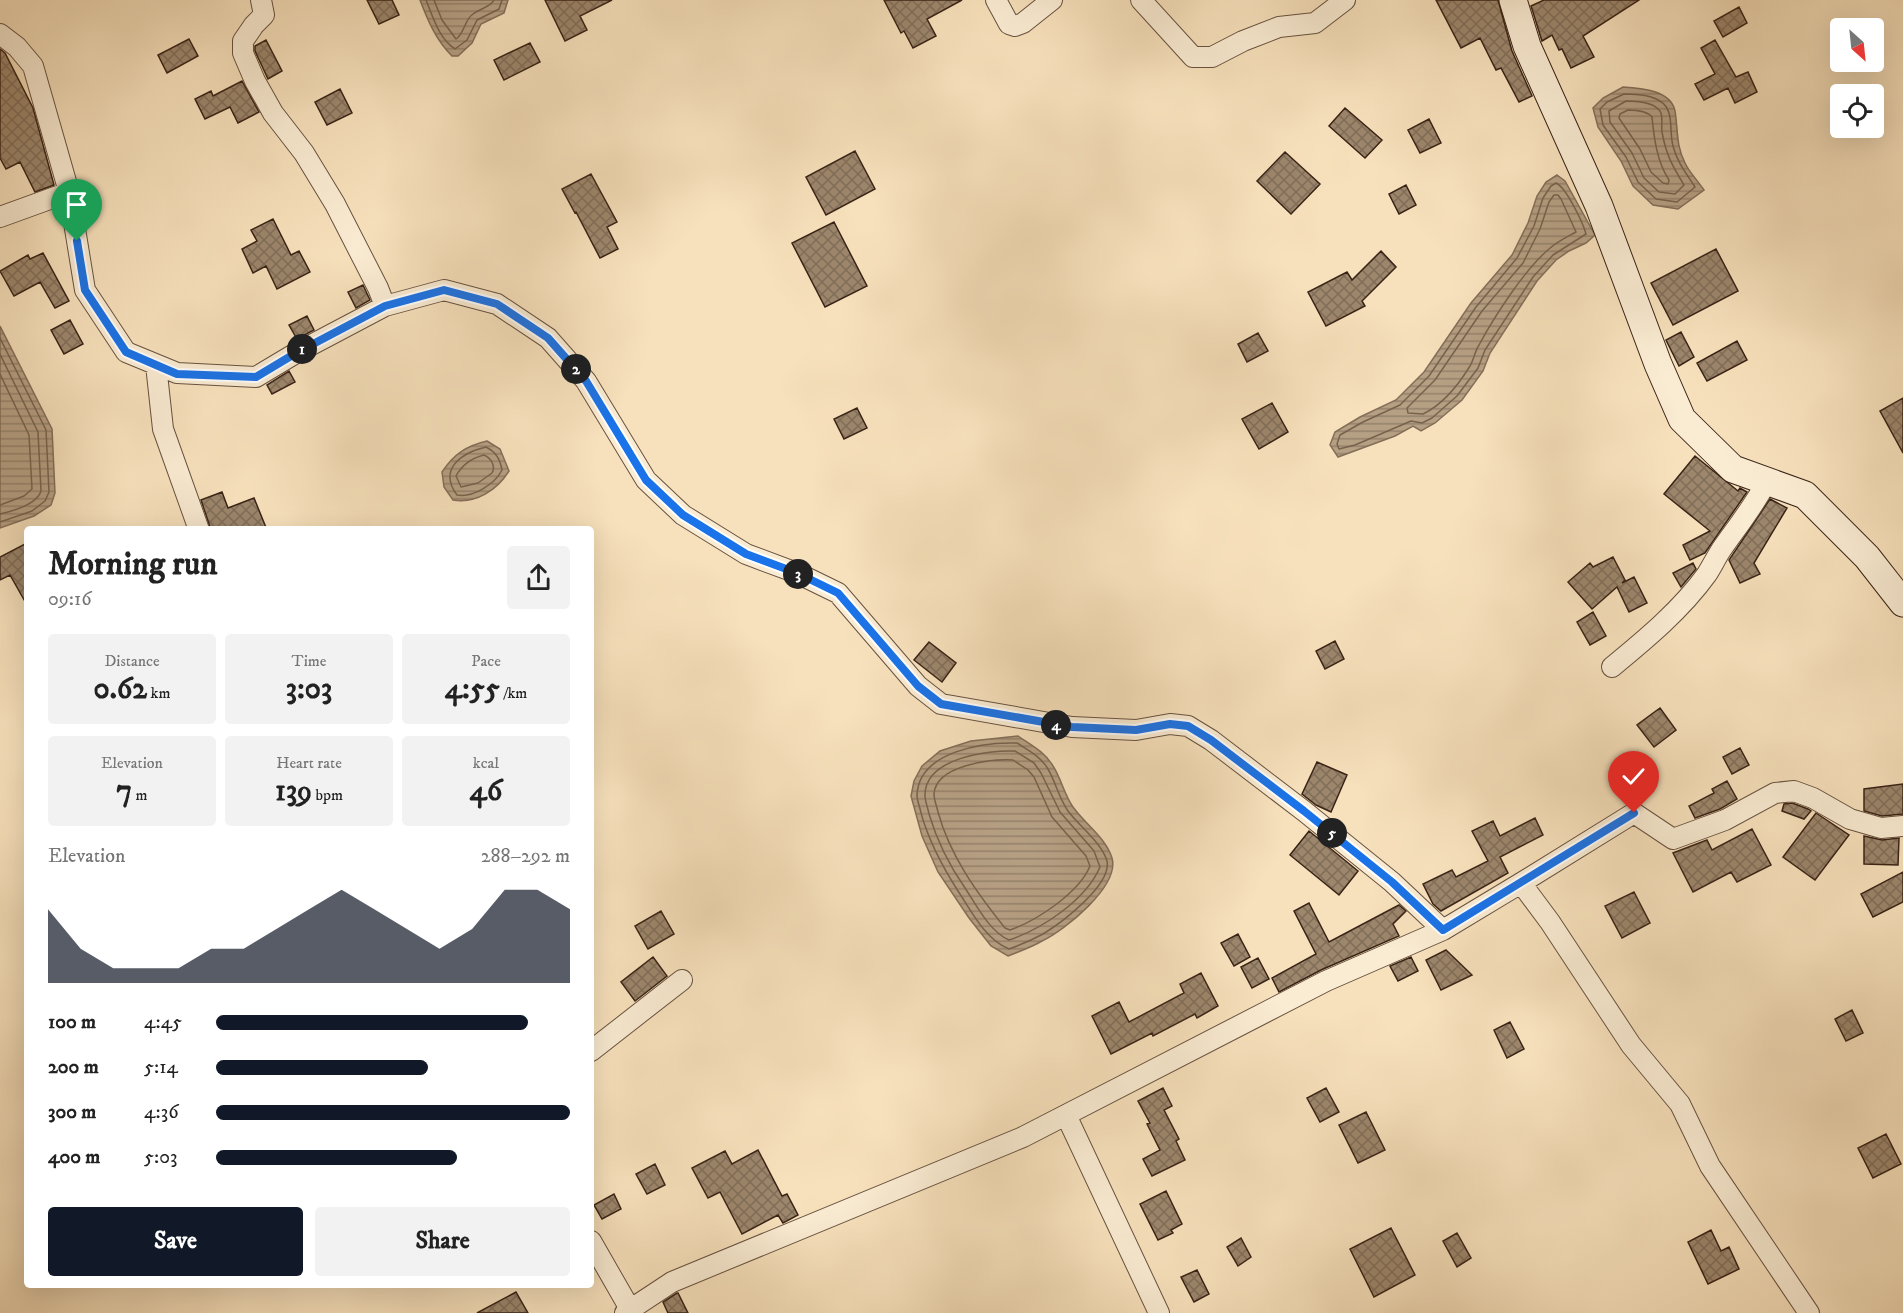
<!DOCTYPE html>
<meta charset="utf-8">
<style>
:root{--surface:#fff;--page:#f2f2f2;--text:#222;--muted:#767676;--accent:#111827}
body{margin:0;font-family:"IM FELL DW Pica",serif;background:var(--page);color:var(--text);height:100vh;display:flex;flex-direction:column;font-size:22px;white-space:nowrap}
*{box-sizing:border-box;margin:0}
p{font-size:20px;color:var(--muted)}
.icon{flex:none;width:33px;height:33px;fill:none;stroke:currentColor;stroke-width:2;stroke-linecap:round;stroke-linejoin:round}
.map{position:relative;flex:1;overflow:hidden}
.panel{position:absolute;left:24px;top:526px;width:570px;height:762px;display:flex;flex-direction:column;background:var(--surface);border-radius:6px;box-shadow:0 6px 24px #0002}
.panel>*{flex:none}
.needle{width:39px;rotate:153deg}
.fabs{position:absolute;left:1830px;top:18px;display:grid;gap:12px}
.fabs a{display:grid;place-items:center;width:54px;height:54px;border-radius:6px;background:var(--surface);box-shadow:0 6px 24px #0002;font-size:30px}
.pin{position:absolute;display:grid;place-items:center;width:51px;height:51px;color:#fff;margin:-62px -26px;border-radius:50% 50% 50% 0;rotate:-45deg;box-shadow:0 0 6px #0007}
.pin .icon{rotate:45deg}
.km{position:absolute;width:30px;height:30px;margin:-15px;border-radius:50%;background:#222;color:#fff;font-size:16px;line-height:30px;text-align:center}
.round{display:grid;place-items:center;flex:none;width:63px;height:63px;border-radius:6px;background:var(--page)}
.summary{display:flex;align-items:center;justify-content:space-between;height:102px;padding:0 24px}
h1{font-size:33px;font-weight:700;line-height:45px}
.metrics{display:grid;grid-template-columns:repeat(3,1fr);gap:9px;height:102px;padding:6px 24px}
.metrics div{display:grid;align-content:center;border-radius:6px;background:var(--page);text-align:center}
.metrics b{font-size:30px;font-weight:700}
.metrics small{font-size:16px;font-weight:400}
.metrics p{font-size:16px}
.chart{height:168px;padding:12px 24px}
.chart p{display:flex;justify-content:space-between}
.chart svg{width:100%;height:108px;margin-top:6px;fill:var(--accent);opacity:.7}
.cta{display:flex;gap:12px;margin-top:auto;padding:12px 24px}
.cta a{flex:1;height:69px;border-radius:6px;background:var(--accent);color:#fff;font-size:24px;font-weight:700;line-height:69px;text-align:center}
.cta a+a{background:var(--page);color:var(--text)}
ul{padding:0 24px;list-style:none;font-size:20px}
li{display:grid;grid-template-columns:96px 72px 1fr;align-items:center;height:45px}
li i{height:15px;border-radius:8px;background:var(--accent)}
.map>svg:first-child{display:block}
.water{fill:url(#water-rules);stroke:#846e58;stroke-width:1.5}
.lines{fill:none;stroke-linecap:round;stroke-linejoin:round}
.shore{stroke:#78624d;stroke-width:1.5}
.building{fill:url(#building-cross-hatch);stroke:#392316;stroke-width:1.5}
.street-casing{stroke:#685240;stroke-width:22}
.secondary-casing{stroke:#392316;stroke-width:29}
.street{stroke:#faecd3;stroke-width:20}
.secondary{stroke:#faecd3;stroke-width:27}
.route-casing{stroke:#fff;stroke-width:12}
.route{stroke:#1a73e8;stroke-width:8}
</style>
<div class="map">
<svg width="1903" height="1313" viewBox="0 0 1903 1313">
<defs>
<pattern id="water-rules" width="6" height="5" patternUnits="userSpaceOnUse" patternTransform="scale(1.5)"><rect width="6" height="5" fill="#b6a084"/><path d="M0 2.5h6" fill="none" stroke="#95826b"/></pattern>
<pattern id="building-cross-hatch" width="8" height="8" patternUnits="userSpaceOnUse" patternTransform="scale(1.5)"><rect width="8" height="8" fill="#9c866c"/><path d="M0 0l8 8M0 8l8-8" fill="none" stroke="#806d58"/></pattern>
</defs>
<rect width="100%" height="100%" fill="#f7e1bc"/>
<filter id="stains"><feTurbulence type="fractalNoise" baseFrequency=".00333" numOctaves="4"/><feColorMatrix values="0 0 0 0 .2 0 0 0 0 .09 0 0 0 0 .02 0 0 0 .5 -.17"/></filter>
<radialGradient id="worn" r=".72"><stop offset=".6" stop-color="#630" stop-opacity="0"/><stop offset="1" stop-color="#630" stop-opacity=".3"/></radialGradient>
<path class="water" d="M420 0H508L504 13 481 24 472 43 458 56H452C436 40 428 21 420 0Z
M1623 87C1640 88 1671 90 1675 111 1678 129 1676 146 1685 163 1689 172 1698 181 1704 190L1678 209 1653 205 1633 186 1621 161 1598 127 1593 108 1603 98Z
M1557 175 1565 181 1595 235 1586 243 1569 251 1556 260 1537 281 1490 353 1483 371 1462 400 1435 423 1421 431 1413 426 1395 436 1338 457 1330 445 1335 432 1360 417 1396 400 1424 372 1471 303 1512 255 1528 223 1537 196 1546 182Z
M0 326 52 429 55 493 51 505 34 516 0 528Z
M487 441 500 449 509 471C497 490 476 504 453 500L444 487 442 472C454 454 466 446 487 441Z
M1018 736C1031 745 1045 752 1053 766 1061 778 1064 794 1073 807 1085 824 1106 838 1112 858 1120 886 1065 930 1042 941 1032 947 1020 951 1008 956L991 946 969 918 938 872 922 836 911 796 914 781 922 766 940 751 971 741Z"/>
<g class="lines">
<path class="shore" d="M426 0C433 17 439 39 455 49L467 40 477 20 499 9 502 0
M434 0 442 20 456 39C465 33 464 20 473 14 480 8 490 8 494 0
M1624 94C1639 94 1664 95 1669 113 1672 123 1670 135 1673 146 1677 162 1686 173 1695 187L1677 202 1656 199 1638 182 1626 157 1603 125 1600 109 1607 102Z
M1626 101C1637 101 1656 102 1661 113 1663 119 1661 127 1662 132 1666 155 1673 167 1684 185L1675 194 1659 192 1644 178 1632 153 1610 122 1609 111Z
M1628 110C1636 110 1647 111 1652 117 1654 138 1657 162 1669 180L1668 184 1663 183 1651 172 1640 149 1619 118 1620 114Z
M1556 183C1566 187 1583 223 1586 234L1553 255 1533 277 1485 350 1478 368 1457 396 1432 418 1422 423 1411 421 1355 445 1339 449 1337 444 1340 435 1363 422 1400 405 1429 376 1476 307 1517 258 1534 226 1543 198 1551 186Z
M1554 195H1558L1561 199 1576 232C1567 237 1558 241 1549 249 1525 269 1494 317 1479 345 1475 351 1474 359 1470 366 1459 384 1442 405 1423 414L1408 413 1407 408 1435 380 1482 311 1523 263 1540 229 1549 202Z
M0 338 46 430 49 492 45 501 32 511 0 522
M0 354 38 432 41 491C37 504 13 511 0 514
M0 374 29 435 32 489 24 496 0 505
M486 447C496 452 500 459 502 470 495 484 473 498 457 495 438 469 461 453 486 447Z
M484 455C491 458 496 466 492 473L478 483 461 487 456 476C462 465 472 458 484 455Z
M1017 743C1028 750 1041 757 1048 769 1056 783 1059 798 1068 811 1079 826 1102 843 1107 861 1112 885 1061 923 1043 934 1032 940 1020 945 1009 949 985 939 972 912 958 891 942 866 929 842 921 813 920 807 917 801 917 795 919 751 984 742 1017 743Z
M1015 751 1034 763 1041 773 1060 812 1094 851 1100 867C1086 900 1042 929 1009 940 990 932 977 906 965 888 949 865 937 841 929 814 928 808 925 801 925 796 924 758 988 750 1015 751Z
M1013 760 1028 770 1034 777 1052 817 1086 856 1090 866C1079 893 1036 921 1010 930L1005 928C977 893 950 856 938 812 937 807 934 800 934 794 936 765 991 759 1013 760Z"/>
</g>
<path class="building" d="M367 0H392L399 15 379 24Z
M545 0H612L580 16 587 30 565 41Z
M884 0H962L927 19 936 36 913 48 904 31 901 33Z
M1436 0H1498L1512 51 1532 96 1519 102 1501 68 1496 70 1480 38 1461 48Z
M1544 0H1639L1583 36 1594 57 1571 68 1562 49 1559 50 1552 35 1542 41 1531 6Z
M1739 7 1747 23 1723 37 1714 21Z
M189 39 198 56 167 73 158 55Z
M266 40 282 71 268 79 255 51V46Z
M1715 40 1736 77 1748 72 1757 92 1735 103 1728 88 1704 100 1695 84 1715 74 1701 48Z
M530 43 540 62 504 80 494 60Z
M0 49 5 53 33 108 54 185 35 192 20 162 6 169 0 158Z
M242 81 259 112 238 123 230 107 205 119 195 99 211 91 213 96Z
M340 89 352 113 327 125 315 102Z
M1345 108 1382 140 1365 158 1329 126Z
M1429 119 1441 143 1420 153 1408 130Z
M855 151 875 189 826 215 806 177Z
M1285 152 1320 184 1291 214 1257 181Z
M591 174 617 222 607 227 618 249 600 258 576 212 575 213 562 189Z
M1406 185 1416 205 1399 214 1389 194Z
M273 219 291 255 299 251 310 272 277 289 266 266 253 273 242 249 257 241 251 230Z
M834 222 867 286 825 307 792 243Z
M1716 249 1738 291 1673 325 1651 283Z
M1381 251 1396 267 1362 301 1365 306 1326 326 1308 292 1347 272 1352 280Z
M43 253 69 301 55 308 40 282 14 296 0 271 28 255 30 259Z
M363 285 370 300 356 308 348 292Z
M307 316 314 330 297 339 289 325Z
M70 320 83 344 64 354 51 330Z
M1681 332 1694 357 1679 366 1666 340Z
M1258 333 1268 351 1247 362 1238 344Z
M1737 341 1747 360 1707 381 1697 363Z
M289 371 295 382 272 394 267 385Z
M1903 398V453L1880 411Z
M1272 403 1288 432 1259 449 1242 419Z
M857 408 867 428 844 439 834 419Z
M1695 456 1738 491 1740 488 1747 492 1705 553 1690 560 1683 545 1710 531 1664 494Z
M222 492 228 508 254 498 267 530H211L201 500Z
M1770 499 1787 508 1754 563 1760 574 1740 583 1729 560Z
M27 543V605L10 575 0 580V557Z
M1613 557 1625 580 1622 583 1634 577 1647 603 1629 612 1617 587 1592 609 1568 582 1590 563 1593 567Z
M1693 563 1696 569 1681 587 1673 573Z
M1593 612 1606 636 1590 645 1577 622Z
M1335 641 1344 659 1325 669 1316 651Z
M929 642 956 663 942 682 914 660Z
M1660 708 1676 730 1654 747 1637 725Z
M1740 748 1749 765 1732 774 1723 757Z
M1317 762 1347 775 1331 812 1316 805 1302 794Z
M1727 781 1737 799 1720 809 1695 818 1689 806 1714 793 1712 789Z
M1903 784V814L1882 816 1864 811V789Z
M1792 803 1808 809 1811 811 1804 819 1782 811 1784 804Z
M1816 813 1849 835 1815 880 1783 857Z
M1535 818 1543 835 1500 857 1508 873 1441 911 1433 904 1423 884 1452 870 1456 877 1488 861 1472 831 1493 821 1500 836Z
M1752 829 1771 865 1737 882 1731 872 1693 892 1673 853 1707 840 1712 850Z
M1309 831 1358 871 1339 895 1290 855Z
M1864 836 1882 840 1899 838 1898 865 1864 864Z
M1903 872V902L1873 917 1861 894Z
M1634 892 1650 923 1622 938 1605 906Z
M1309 903 1329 942 1399 905 1406 911 1393 924 1399 936 1321 970 1279 992 1272 978 1316 954 1294 911Z
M661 911 674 934 648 949 635 926Z
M1238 934 1250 957 1234 966 1221 943Z
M1446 950 1472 975 1441 990 1426 960Z
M653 957 667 976 635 1001 621 982Z
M1411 957 1418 971 1398 981 1390 966Z
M1258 958 1269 979 1252 988 1241 967Z
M1201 973 1218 1006 1197 1018 1195 1014 1153 1036 1152 1033 1111 1054 1092 1016 1119 1002 1129 1022 1184 993 1180 984Z
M1852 1010 1863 1033 1846 1041 1835 1019Z
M1510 1022 1524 1049 1507 1058 1494 1030Z
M1163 1088 1172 1106 1164 1110 1179 1139 1176 1141 1185 1160 1152 1176 1143 1159 1160 1150 1147 1124 1150 1123 1138 1101Z
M1326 1088 1339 1112 1320 1122 1307 1098Z
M1366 1112 1385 1150 1358 1163 1339 1125Z
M1886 1134 1901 1164 1873 1178 1858 1148Z
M758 1150 782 1196 787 1194 798 1215 783 1223 778 1215 742 1234 720 1192 708 1198 692 1168 725 1151 732 1164Z
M655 1164 665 1185 647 1194 636 1174Z
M1166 1191 1182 1224 1171 1230 1173 1233 1158 1240 1140 1204Z
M614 1194 621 1209 602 1219 594 1205Z
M1391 1228 1415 1275 1374 1297 1350 1249Z
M1711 1230 1721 1251 1729 1247 1739 1269 1708 1284 1688 1242Z
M1457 1233 1471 1258 1457 1267 1443 1241Z
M1241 1238 1251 1257 1238 1266 1227 1247Z
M1197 1270 1209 1294 1194 1302 1181 1277Z
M516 1292 528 1313H477Z
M677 1293H678L688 1313H668L663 1302Z"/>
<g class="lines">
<defs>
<path id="street" d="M261 0 264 15 254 25 243 41V53L255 81 273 113 304 153 335 204 378 288 385 306
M996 0 1009 24 1015 26 1023 23 1052 0
M1141 0 1193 57H1212L1243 41 1279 27 1315 23 1345 0
M0 34 17 47 33 66 69 192 85 290 126 352 177 373 256 377 296 353 385 306 444 290 497 304 548 338 586 381 646 480 683 515 746 554 797 573 838 593 918 686 941 704 1072 727 1136 730 1170 724 1188 726 1211 740 1304 811 1392 882 1443 930
M0 217 69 192
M156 365 163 429 199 530
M1612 667C1646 639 1681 610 1707 574 1712 566 1716 558 1721 550 1737 527 1754 506 1767 481
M1521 883 1550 922 1631 1045 1680 1104 1710 1166 1809 1313
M591 1051 682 980
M1066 1115 1159 1313
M591 1241 630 1309
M625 1313 672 1282 1023 1137 1326 981 1443 930 1521 883 1634 813 1673 839 1725 820 1775 793 1794 791 1813 798 1850 819 1881 828 1903 826"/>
<path id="secondary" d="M1513 0 1527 46 1599 206 1658 364 1682 419 1733 469 1805 495 1867 557 1903 603"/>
</defs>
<use href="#street" class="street-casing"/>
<use href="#secondary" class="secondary-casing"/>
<use href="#street" class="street"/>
<use href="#secondary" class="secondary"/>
</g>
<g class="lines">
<defs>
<path id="route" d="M77 241 85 290 126 352 177 374 256 377 296 353 385 306 444 290 497 304 548 338 586 381 646 480 683 515 746 554 797 573 838 593 918 686 941 704 1072 727 1136 730 1170 724 1188 726 1211 740 1304 811 1392 882 1443 930 1634 813"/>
</defs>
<use href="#route" class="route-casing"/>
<use href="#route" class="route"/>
</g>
<rect width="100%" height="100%" filter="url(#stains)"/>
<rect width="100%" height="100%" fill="url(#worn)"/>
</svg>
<div class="fabs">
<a><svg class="needle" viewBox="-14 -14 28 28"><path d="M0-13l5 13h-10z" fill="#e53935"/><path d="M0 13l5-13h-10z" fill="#767676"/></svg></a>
<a><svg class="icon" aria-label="locate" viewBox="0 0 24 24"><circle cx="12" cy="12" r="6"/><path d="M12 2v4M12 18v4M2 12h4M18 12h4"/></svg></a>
</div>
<div class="pin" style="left:77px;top:241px;background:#1e9e55"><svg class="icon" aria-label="arrive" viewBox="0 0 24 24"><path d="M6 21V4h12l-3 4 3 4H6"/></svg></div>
<div class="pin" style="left:1634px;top:813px;background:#d93025"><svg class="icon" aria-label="check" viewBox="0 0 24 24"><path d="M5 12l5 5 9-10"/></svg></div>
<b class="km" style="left:302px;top:349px">1</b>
<b class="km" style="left:576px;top:369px">2</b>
<b class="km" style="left:798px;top:574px">3</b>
<b class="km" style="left:1056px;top:725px">4</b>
<b class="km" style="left:1332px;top:833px">5</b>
<section class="panel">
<div class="summary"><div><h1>Morning run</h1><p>09:16</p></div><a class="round"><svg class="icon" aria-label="share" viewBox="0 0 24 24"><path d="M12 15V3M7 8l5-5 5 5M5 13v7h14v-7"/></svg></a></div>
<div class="metrics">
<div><p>Distance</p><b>0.62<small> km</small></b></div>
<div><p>Time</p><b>3:03</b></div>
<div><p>Pace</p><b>4:55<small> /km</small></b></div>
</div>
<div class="metrics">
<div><p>Elevation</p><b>7<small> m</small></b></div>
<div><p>Heart rate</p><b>139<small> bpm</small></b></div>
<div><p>kcal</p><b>46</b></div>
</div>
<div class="chart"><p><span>Elevation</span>288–292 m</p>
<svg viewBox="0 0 160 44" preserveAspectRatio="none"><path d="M0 44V14L10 30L20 38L30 38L40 38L50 30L60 30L70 22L80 14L90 6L100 14L110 22L120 30L130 22L140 6L150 6L160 14V44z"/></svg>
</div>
<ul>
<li><b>100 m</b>4:45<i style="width:88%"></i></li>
<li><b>200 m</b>5:14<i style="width:60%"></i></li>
<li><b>300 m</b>4:36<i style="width:100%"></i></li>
<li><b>400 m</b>5:03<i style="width:68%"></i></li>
</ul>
<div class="cta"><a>Save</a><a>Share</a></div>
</section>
</div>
